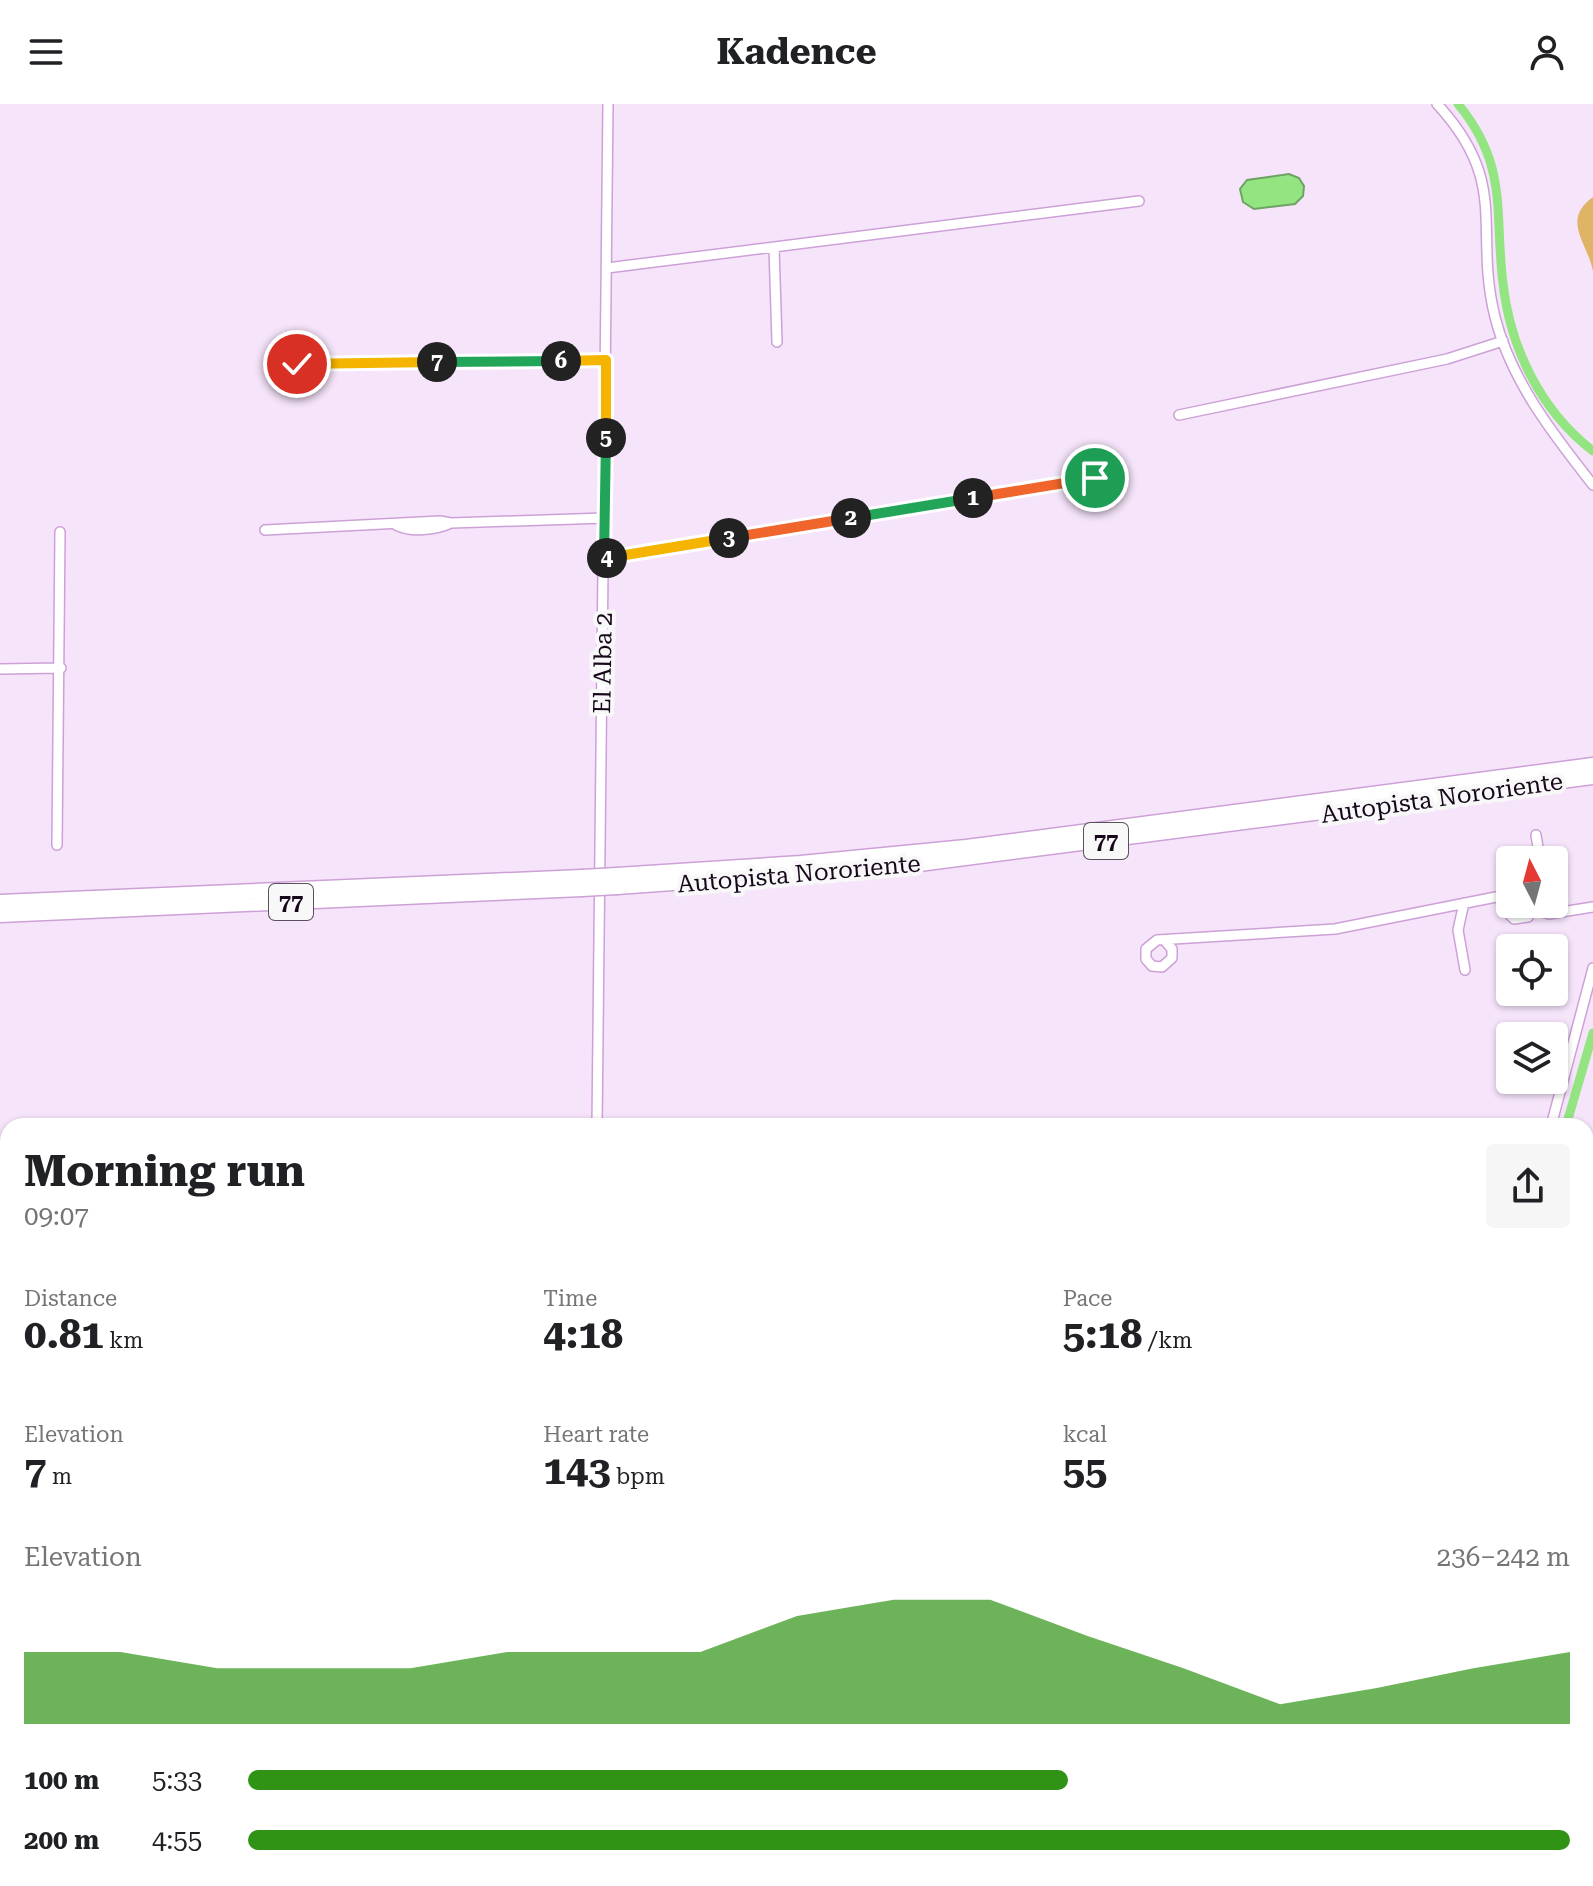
<!DOCTYPE html>
<meta charset="utf-8">
<style>
:root{--surface:#fff;--page:#f6f6f6;--text:#202124;--muted:#757577;--accent:#309315}
body{margin:0;font-family:"Roboto Serif",serif;background:var(--page);color:var(--text);height:100vh;display:flex;flex-direction:column;font-size:30px;white-space:nowrap}
*{box-sizing:border-box;margin:0}
p{font-size:26px;color:var(--muted)}
.icon{flex:none;width:44px;height:44px;fill:none;stroke:currentColor;stroke-width:2;stroke-linecap:round;stroke-linejoin:round}
.map{position:relative;flex:1;overflow:hidden}
.details{position:absolute;left:0px;top:1014px;width:1594px;height:768px;display:flex;flex-direction:column;background:var(--surface);border-radius:24px 24px 0 0;box-shadow:0 2px 6px #0004}
.details>*{flex:none}
.needle{width:52px;rotate:354deg}
.fabs{position:absolute;left:1496px;top:742px;display:grid;gap:16px}
.fabs a{display:grid;place-items:center;width:72px;height:72px;border-radius:8px;background:var(--surface);box-shadow:0 2px 6px #0004;font-size:40px}
.pin{position:absolute;display:grid;place-items:center;width:68px;height:68px;color:#fff;margin:-34px;border:4px solid #fff;border-radius:50%;box-shadow:0 2px 8px #0007}
.km{position:absolute;width:40px;height:40px;margin:-20px;border-radius:50%;background:#222;color:#fff;font-size:22px;line-height:40px;text-align:center}
.round{display:grid;place-items:center;flex:none;width:84px;height:84px;border-radius:8px;background:var(--page)}
.overview{display:flex;align-items:center;justify-content:space-between;height:136px;padding:0 24px}
h1{font-size:44px;font-weight:700;line-height:60px}
.metrics{display:grid;grid-template-columns:repeat(3,1fr);gap:12px;height:136px;padding:8px 24px}
.metrics div{display:grid;align-content:center}
.metrics b{font-size:40px;font-weight:700}
.metrics small{font-size:22px;font-weight:400}
.metrics p{font-size:22px}
.chart{height:224px;padding:16px 24px}
.chart p{display:flex;justify-content:space-between}
.chart svg{width:100%;height:144px;margin-top:8px;fill:var(--accent);opacity:.7}
ul{padding:0 24px;list-style:none;font-size:26px}
li{display:grid;grid-template-columns:128px 96px 1fr;align-items:center;height:60px}
li i{height:20px;border-radius:10px;background:var(--accent)}
header{display:flex;justify-content:space-between;align-items:center;height:104px;padding:0 24px;background:var(--surface);font-size:36px;font-weight:700}
.map>svg:first-child{display:block}
.built{fill:#f1d2f7}
.green{fill:#e0b467}
.water{fill:#93e582;stroke:#6ea263;stroke-width:2}
.lines{fill:none;stroke-linecap:round;stroke-linejoin:round}
.canal{stroke:#93e582;stroke-width:9}
.minor-casing{stroke:#cda1d7;stroke-width:12}
.highway-casing{stroke:#cda1d7;stroke-width:17}
.minor{stroke:#fff;stroke-width:9}
.highway{stroke:#fff;stroke-width:14}
.highway-bridge-casing{stroke:#cda1d7;stroke-width:17;stroke-linecap:butt}
.highway-bridge{stroke:#fff;stroke-width:14}
.split-1-casing{stroke:#fff;stroke-width:16}
.split-2-casing{stroke:#fff;stroke-width:16}
.split-3-casing{stroke:#fff;stroke-width:16}
.split-4-casing{stroke:#fff;stroke-width:16}
.split-5-casing{stroke:#fff;stroke-width:16}
.split-6-casing{stroke:#fff;stroke-width:16}
.split-7-casing{stroke:#fff;stroke-width:16}
.split-8-casing{stroke:#fff;stroke-width:16}
.split-1{stroke:#f0652b;stroke-width:10}
.split-2{stroke:#22a559;stroke-width:10}
.split-3{stroke:#f0652b;stroke-width:10}
.split-4{stroke:#f5b400;stroke-width:10}
.split-5{stroke:#22a559;stroke-width:10}
.split-6{stroke:#f5b400;stroke-width:10}
.split-7{stroke:#22a559;stroke-width:10}
.split-8{stroke:#f5b400;stroke-width:10}
.labels{text-anchor:middle;stroke-width:8;stroke-linejoin:round;paint-order:stroke}
.shield{fill:#f8f8f8;stroke:#5a4f5d;stroke-width:2}
.shield-label{font-size:22px;font-weight:bold;fill:#17071a}
.street-label{font-size:24px;fill:#17071a;stroke:#f8f8f8}
</style>
<header><svg class="icon" aria-label="menu" viewBox="0 0 24 24"><path d="M4 6h16M4 12h16M4 18h16"/></svg>Kadence<svg class="icon" aria-label="person" viewBox="0 0 24 24"><circle cx="12" cy="8" r="4"/><path d="M4 21q1-7 8-7t8 7"/></svg></header>
<div class="map">
<svg width="1593" height="1782" viewBox="0 0 1593 1782">
<rect width="100%" height="100%" fill="#f6e4fa"/>
<path class="built" d="M1593 1575V1782H1417L1403 1774H1586V1576Z"/>
<path class="green" d="M1593 93V167C1587 138 1561 116 1593 93Z
M1593 1584V1707L1586 1709V1586Z"/>
<path class="water" d="M1289 70 1299 74 1304 82 1303 92 1295 100 1254 105 1243 98 1240 85 1247 76Z"/>
<g class="lines">
<path class="canal" d="M1458 0C1509 62 1494 108 1503 179 1510 244 1541 307 1593 347
M1566 1022 1593 929
M1380 1782 1384 1774"/>
<defs>
<path id="minor" d="M1437 0C1511 80 1473 125 1495 213 1511 277 1553 330 1593 381
M774 143 777 238
M607 164 1139 97
M297 260 606 256
M1179 311 1447 255 1503 237
M396 421C411 429 436 426 451 419
M265 426 440 417 451 419 605 414
M604 454 1095 374
M0 565 61 564
M1536 731 1540 756
M57 741 60 428
M1510 793 1506 807 1514 815 1528 813 1532 803
M1464 799 1458 826 1465 866
M1532 805 1549 810 1593 803
M1166 838 1172 845V854L1162 863 1152 862 1146 855V845L1157 836 1335 825 1496 793 1509 794
M597 1022 608 0
M1551 1022 1593 864
M1586 1223 1593 1222
M1586 1230 1593 1228
M0 1372 8 1374
M0 1460 8 1455
M1586 1464 1593 1463
M0 1476 8 1477
M1586 1494H1593
M241 1774V1782
M1273 1774V1782
M230 1782 231 1774
M585 1782V1774
M1319 1782 1348 1774"/>
<path id="highway" d="M617 771 801 759 966 743 1593 661
M617 783 896 763 1593 673
M0 798 582 773
M0 811 582 785"/>
</defs>
<use href="#minor" class="minor-casing"/>
<use href="#highway" class="highway-casing"/>
<use href="#minor" class="minor"/>
<use href="#highway" class="highway"/>
<defs>
<path id="highway-bridge" d="M582 773 617 771
M582 785 617 783"/>
</defs>
<use href="#highway-bridge" class="highway-bridge-casing"/>
<use href="#highway-bridge" class="highway-bridge"/>
</g>
<g class="lines">
<defs>
<path id="split-1" d="M973 394 1095 374"/>
<path id="split-2" d="M851 414 973 394"/>
<path id="split-3" d="M729 434 851 414"/>
<path id="split-4" d="M607 454 729 434"/>
<path id="split-5" d="M606 334 604 454H607"/>
<path id="split-6" d="M561 257 606 256V334"/>
<path id="split-7" d="M437 258 561 257"/>
<path id="split-8" d="M297 260 437 258"/>
</defs>
<use href="#split-1" class="split-1-casing"/>
<use href="#split-2" class="split-2-casing"/>
<use href="#split-3" class="split-3-casing"/>
<use href="#split-4" class="split-4-casing"/>
<use href="#split-5" class="split-5-casing"/>
<use href="#split-6" class="split-6-casing"/>
<use href="#split-7" class="split-7-casing"/>
<use href="#split-8" class="split-8-casing"/>
<use href="#split-1" class="split-1"/>
<use href="#split-2" class="split-2"/>
<use href="#split-3" class="split-3"/>
<use href="#split-4" class="split-4"/>
<use href="#split-5" class="split-5"/>
<use href="#split-6" class="split-6"/>
<use href="#split-7" class="split-7"/>
<use href="#split-8" class="split-8"/>
</g>
<g class="labels">
<g class="shield">
<rect x="1084" y="719" width="44" height="36" rx="6"/>
<rect x="269" y="780" width="44" height="36" rx="6"/>
</g>
<g class="shield-label">
<text x="1106" y="745">77</text>
<text x="291" y="806">77</text>
</g>
<g class="street-label">
<text transform="translate(603 559) rotate(-89)" y="8">El Alba 2</text>
<text transform="translate(1442 694) rotate(-8)" y="8">Autopista Nororiente</text>
<text transform="translate(799 770) rotate(-5)" y="8">Autopista Nororiente</text>
</g>
</g>
</svg>
<div class="fabs">
<a><svg class="needle" viewBox="-14 -14 28 28"><path d="M0-13l5 13h-10z" fill="#e53935"/><path d="M0 13l5-13h-10z" fill="#757577"/></svg></a>
<a><svg class="icon" aria-label="locate" viewBox="0 0 24 24"><circle cx="12" cy="12" r="6"/><path d="M12 2v4M12 18v4M2 12h4M18 12h4"/></svg></a>
<a><svg class="icon" aria-label="layers" viewBox="0 0 24 24"><path d="M12 4l9 5-9 5-9-5zM3 14l9 5 9-5"/></svg></a>
</div>
<div class="pin" style="left:1095px;top:374px;background:#1e9e55"><svg class="icon" aria-label="arrive" viewBox="0 0 24 24"><path d="M6 21V4h12l-3 4 3 4H6"/></svg></div>
<div class="pin" style="left:297px;top:260px;background:#d93025"><svg class="icon" aria-label="check" viewBox="0 0 24 24"><path d="M5 12l5 5 9-10"/></svg></div>
<b class="km" style="left:973px;top:394px">1</b>
<b class="km" style="left:851px;top:414px">2</b>
<b class="km" style="left:729px;top:434px">3</b>
<b class="km" style="left:607px;top:454px">4</b>
<b class="km" style="left:606px;top:334px">5</b>
<b class="km" style="left:561px;top:257px">6</b>
<b class="km" style="left:437px;top:258px">7</b>
<section class="details">
<div class="overview"><div><h1>Morning run</h1><p>09:07</p></div><a class="round"><svg class="icon" aria-label="share" viewBox="0 0 24 24"><path d="M12 15V3M7 8l5-5 5 5M5 13v7h14v-7"/></svg></a></div>
<div class="metrics">
<div><p>Distance</p><b>0.81<small> km</small></b></div>
<div><p>Time</p><b>4:18</b></div>
<div><p>Pace</p><b>5:18<small> /km</small></b></div>
</div>
<div class="metrics">
<div><p>Elevation</p><b>7<small> m</small></b></div>
<div><p>Heart rate</p><b>143<small> bpm</small></b></div>
<div><p>kcal</p><b>55</b></div>
</div>
<div class="chart"><p><span>Elevation</span>236–242 m</p>
<svg viewBox="0 0 160 44" preserveAspectRatio="none"><path d="M0 44V22L10 22L20 27L30 27L40 27L50 22L60 22L70 22L80 11L90 6L100 6L110 17L120 27L130 38L140 33L150 27L160 22V44z"/></svg>
</div>
<ul>
<li><b>100 m</b>5:33<i style="width:62%"></i></li>
<li><b>200 m</b>4:55<i style="width:100%"></i></li>
</ul>
</section>
</div>
